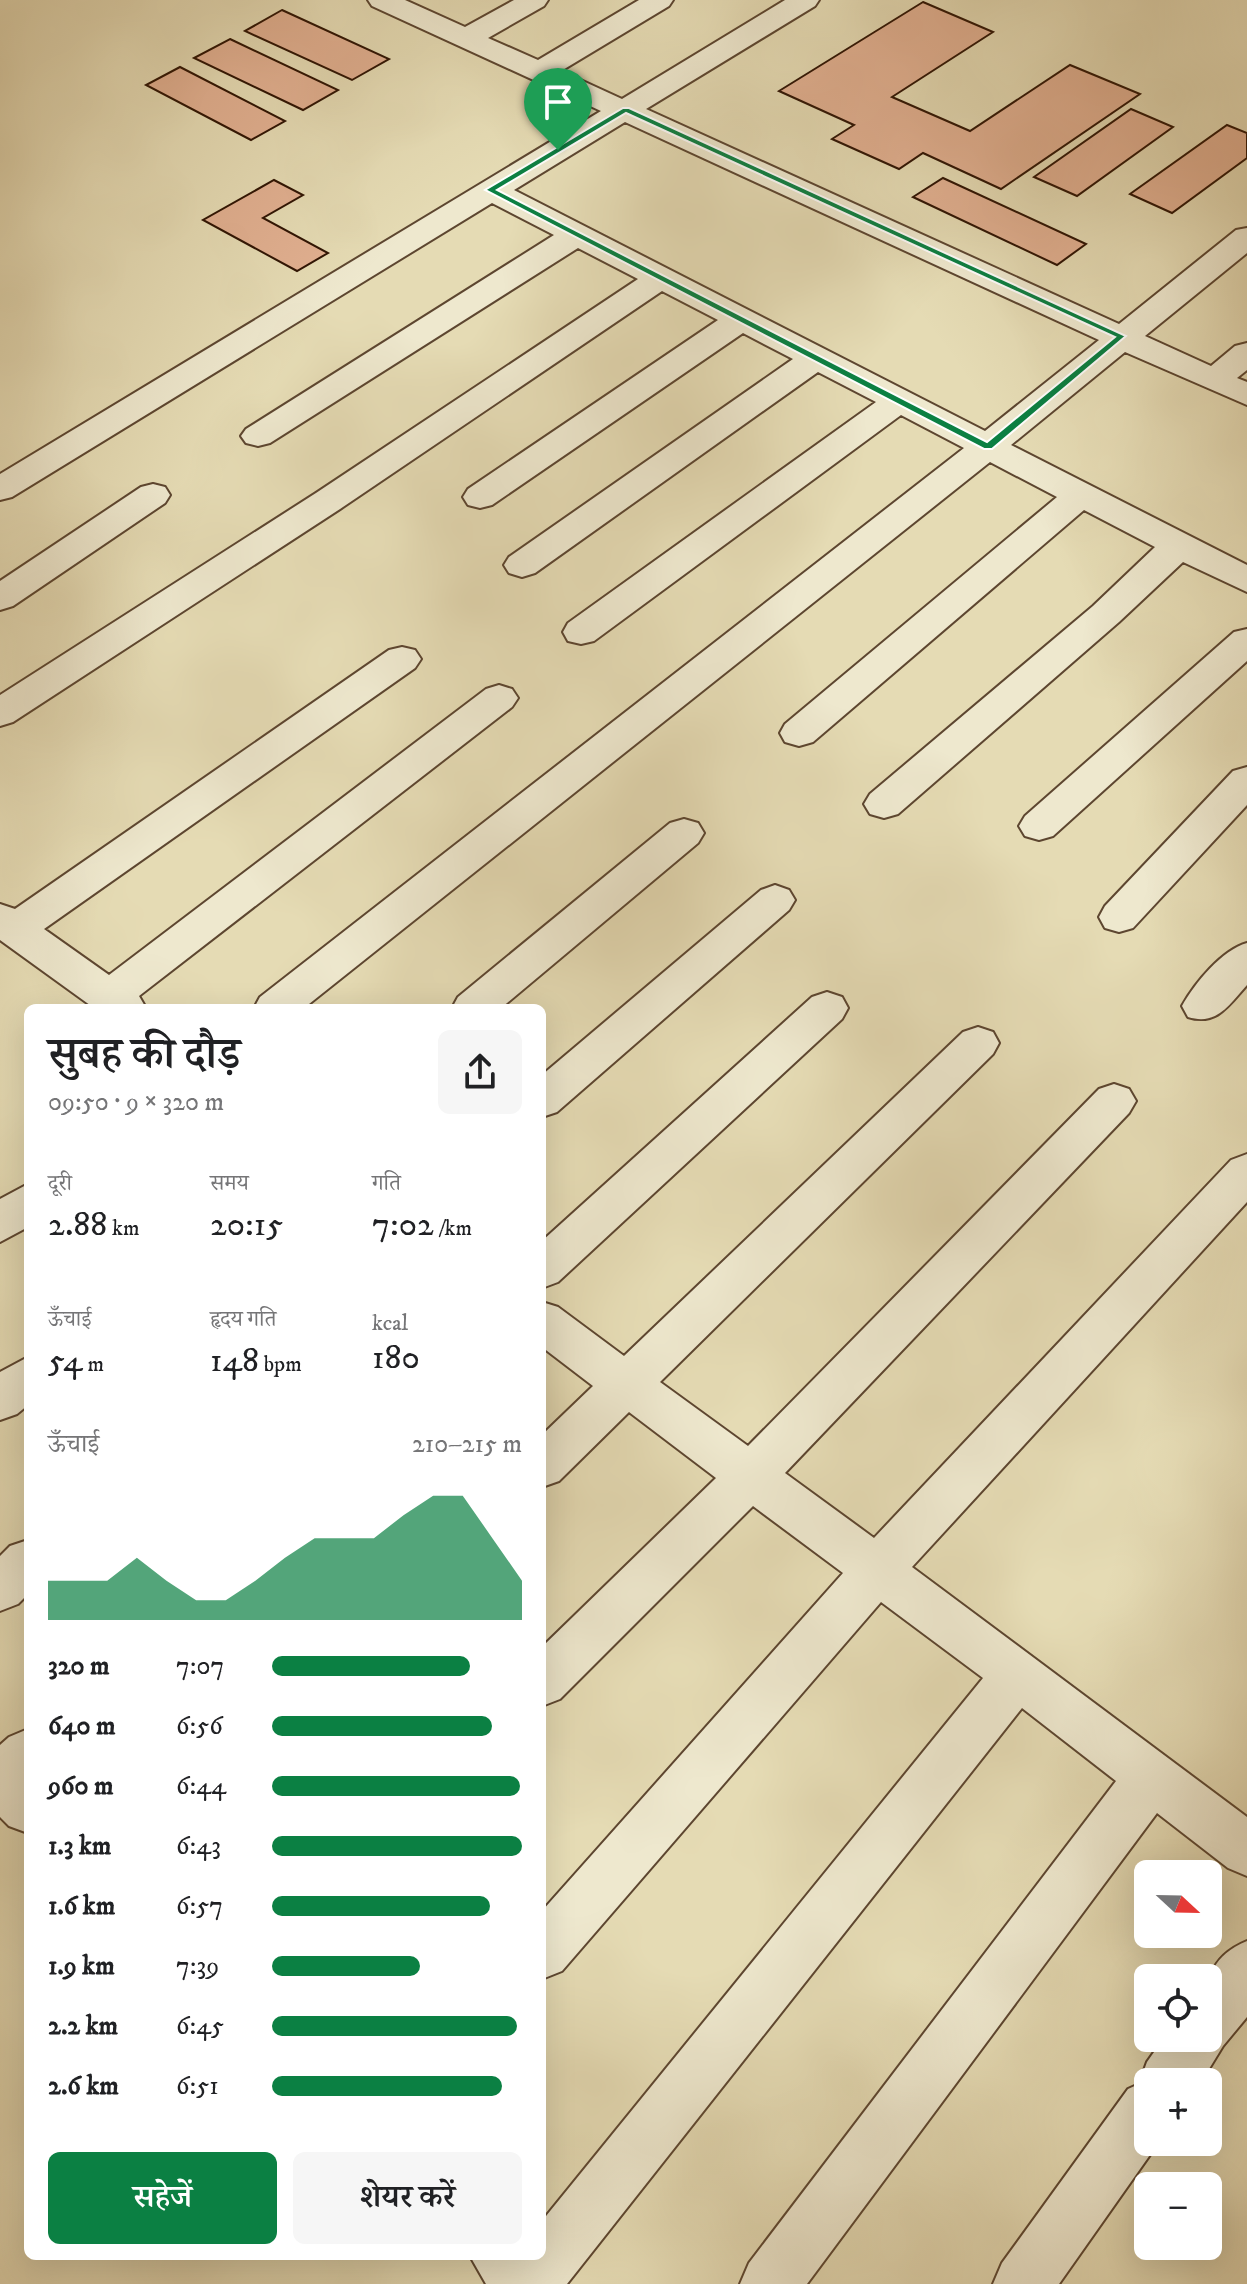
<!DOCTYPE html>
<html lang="hi">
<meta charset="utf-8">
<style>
:root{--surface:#fff;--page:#f6f6f6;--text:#202124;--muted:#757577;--accent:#0b8043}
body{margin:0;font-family:"IM FELL DW Pica","Noto Serif Devanagari",serif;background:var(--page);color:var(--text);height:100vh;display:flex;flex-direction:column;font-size:30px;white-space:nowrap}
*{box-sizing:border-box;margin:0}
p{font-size:26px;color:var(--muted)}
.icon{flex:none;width:44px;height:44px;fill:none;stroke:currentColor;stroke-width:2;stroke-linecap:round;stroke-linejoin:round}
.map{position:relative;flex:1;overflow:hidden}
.sheet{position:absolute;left:24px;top:1004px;width:522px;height:1256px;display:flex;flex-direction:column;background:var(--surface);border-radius:12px;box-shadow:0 8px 32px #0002}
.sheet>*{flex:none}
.needle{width:52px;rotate:112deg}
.tools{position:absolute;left:1134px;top:1860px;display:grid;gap:16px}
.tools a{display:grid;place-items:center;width:88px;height:88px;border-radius:12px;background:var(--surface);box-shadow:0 8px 32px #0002;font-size:40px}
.pin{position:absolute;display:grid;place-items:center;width:68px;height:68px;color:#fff;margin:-82px -34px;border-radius:50% 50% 50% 0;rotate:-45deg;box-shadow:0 0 8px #0007}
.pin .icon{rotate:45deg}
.round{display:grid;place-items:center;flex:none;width:84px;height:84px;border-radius:12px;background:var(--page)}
.summary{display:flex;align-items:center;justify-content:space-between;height:136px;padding:0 24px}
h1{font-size:44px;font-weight:600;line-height:60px}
.stats{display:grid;grid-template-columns:repeat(3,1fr);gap:12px;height:136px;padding:8px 24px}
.stats div{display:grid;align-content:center}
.stats b{font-size:34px;font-weight:600}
.stats small{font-size:22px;font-weight:400}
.stats p{font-size:22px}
.chart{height:224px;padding:16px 24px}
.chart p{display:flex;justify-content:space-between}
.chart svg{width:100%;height:144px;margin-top:8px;fill:var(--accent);opacity:.7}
.primary-button{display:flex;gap:16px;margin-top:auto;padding:16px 24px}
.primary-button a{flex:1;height:92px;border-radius:12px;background:var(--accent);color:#fff;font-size:32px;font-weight:600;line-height:92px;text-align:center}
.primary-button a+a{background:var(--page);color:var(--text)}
ul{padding:0 24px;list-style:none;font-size:26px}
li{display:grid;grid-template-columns:128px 96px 1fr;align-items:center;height:60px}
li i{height:20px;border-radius:10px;background:var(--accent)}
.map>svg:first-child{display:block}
.building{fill:#e1b091;stroke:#301504;stroke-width:2}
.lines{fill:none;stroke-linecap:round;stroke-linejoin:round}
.minor-casing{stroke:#5d4630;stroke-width:4}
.minor{fill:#eee8ce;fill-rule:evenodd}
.route{fill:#0b8043;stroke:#fff;stroke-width:2;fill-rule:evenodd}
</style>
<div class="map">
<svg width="1247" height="2284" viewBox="0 0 1247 2284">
<rect width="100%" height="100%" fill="#e5dbb4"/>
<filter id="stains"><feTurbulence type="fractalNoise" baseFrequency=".0025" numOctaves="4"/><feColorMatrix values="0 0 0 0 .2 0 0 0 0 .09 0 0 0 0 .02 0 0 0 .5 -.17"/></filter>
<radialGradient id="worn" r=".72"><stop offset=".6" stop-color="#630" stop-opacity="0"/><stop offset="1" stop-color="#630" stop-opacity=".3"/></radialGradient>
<path class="building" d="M923 2 993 32 892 97 970 131 1070 65 1140 94 1001 189 923 153 899 169 832 139 854 125 779 91Z
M282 10 389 59 352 80 245 31Z
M230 39 338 90 303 110 194 58Z
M180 67 285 121 251 140 146 85Z
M1131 109 1173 127 1077 196 1034 177Z
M1227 125 1247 133V158L1172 213 1130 194Z
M943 178 1086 244 1057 265 913 197Z
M274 180 303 195 263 218 328 253 297 271 203 220Z"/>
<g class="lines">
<defs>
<path id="minor" d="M368 0H405L465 27 514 0H548L544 6 488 38 538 60 639 0H673L669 6 561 71 622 99 785 0H819L815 6 646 109 1119 324 1236 230 1247 228V253L1145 336 1211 366 1235 346 1247 343V370L1237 378 1247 382V405L1125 352 1011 445 1247 565V592L1183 562 1119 622 898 814 884 818 870 814 864 804 870 794 1093 606 1155 547 1084 510 813 742 799 746 785 742 780 733 785 724 1057 497 990 462 304 1008H254L260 997 964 448 901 415 594 641 581 644 568 641 563 632 568 623 876 402 818 372 535 573 522 577 509 573 504 565 509 557 793 359 743 333 492 505 480 508 468 505 463 497 468 489 718 320 662 291 340 509 13 722 0 726V695L316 493 638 279 578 248 270 443 258 446 246 443 241 436 246 429 554 235 492 203 12 497 0 500V474L601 111 372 6ZM625 122 1099 340 985 431 514 190Z
M153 484 165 487 170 495 165 503 13 606 0 610V581L141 487Z
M1247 629V661L1053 836 1039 840 1025 836 1019 826 1025 816 1234 632Z
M402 647 415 650 421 659 415 668 44 929 109 975 486 689 499 685 512 689 518 698 512 707 139 996 146 1008H94L0 940V904L15 909 389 650Z
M1247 767V805L1133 928 1119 932 1105 928 1099 917 1105 906 1233 771Z
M684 819 698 823 704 833 698 843 501 1008H452L458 997 670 823Z
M775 885 789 890 795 900 789 910 557 1112 542 1117V1075L761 890Z
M1247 943V985C1229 1005 1217 1026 1188 1017L1182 1006C1195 983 1222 950 1247 943Z
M827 992 842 997 848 1008 842 1019 558 1282 542 1288V1241L812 997Z
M978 1027 993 1032 999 1043 993 1054 660 1382 748 1446 1099 1089 1114 1084 1129 1089 1136 1101 1129 1113 785 1473 874 1538 1231 1160 1247 1154V1202L912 1567 1247 1817V1876L1228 1868 1157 1813 807 2284H740L749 2263 1116 1781 1022 1708 567 2284H486L470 2256H542V2221L983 1678 881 1602 562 1971 542 1979V1911L843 1573 753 1506 560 1699 542 1706V1647L716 1478 629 1412 559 1481 542 1487V1435L593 1386 542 1347V1302L558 1307 624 1356 963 1032Z
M28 1184V1227L0 1242V1199Z
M28 1357V1405L17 1414 0 1420V1372Z
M28 1540V1594L18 1604 0 1611V1556L10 1546Z
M28 1729V1833L9 1826 0 1817V1745L9 1737Z
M1247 1941V2017L1223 2046 1201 2082H1148V2142H1159L1059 2284H993L1002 2263 1128 2089 1139 2084 1147 2062 1164 2038H1208C1208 1994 1199 1961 1247 1941Z"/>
</defs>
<use href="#minor" class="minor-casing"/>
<use href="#minor" class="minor"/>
</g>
<path class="route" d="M623 108H629L1126 336 992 449H984L485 190ZM626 113 1115 337 987 442 497 190Z"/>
<rect width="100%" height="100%" filter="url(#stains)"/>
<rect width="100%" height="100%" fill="url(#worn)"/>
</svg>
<div class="tools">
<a><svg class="needle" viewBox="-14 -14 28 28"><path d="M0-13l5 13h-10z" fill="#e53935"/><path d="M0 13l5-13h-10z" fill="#757577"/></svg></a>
<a><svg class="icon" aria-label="locate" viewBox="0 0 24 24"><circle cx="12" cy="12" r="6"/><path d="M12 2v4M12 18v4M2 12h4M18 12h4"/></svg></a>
<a>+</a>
<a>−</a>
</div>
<div class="pin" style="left:558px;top:150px;background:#1e9e55"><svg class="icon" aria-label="arrive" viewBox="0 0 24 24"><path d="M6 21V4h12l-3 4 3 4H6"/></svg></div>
<section class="sheet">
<div class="summary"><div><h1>सुबह की दौड़</h1><p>09:50 · 9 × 320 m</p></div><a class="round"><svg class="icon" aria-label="share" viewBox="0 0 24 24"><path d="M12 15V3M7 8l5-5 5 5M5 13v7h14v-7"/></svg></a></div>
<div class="stats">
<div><p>दूरी</p><b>2.88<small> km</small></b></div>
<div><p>समय</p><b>20:15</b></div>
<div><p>गति</p><b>7:02<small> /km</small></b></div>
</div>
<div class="stats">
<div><p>ऊँचाई</p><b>54<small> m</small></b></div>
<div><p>हृदय गति</p><b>148<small> bpm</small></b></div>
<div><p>kcal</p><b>180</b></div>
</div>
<div class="chart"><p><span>ऊँचाई</span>210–215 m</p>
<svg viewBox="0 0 160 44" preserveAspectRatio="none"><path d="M0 44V32L10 32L20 32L30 25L40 32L50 38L60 38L70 32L80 25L90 19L100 19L110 19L120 12L130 6L140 6L150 19L160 32V44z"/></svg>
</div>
<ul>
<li><b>320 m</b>7:07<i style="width:79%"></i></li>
<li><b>640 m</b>6:56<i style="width:88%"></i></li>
<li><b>960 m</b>6:44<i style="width:99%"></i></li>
<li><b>1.3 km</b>6:43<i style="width:100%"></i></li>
<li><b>1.6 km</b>6:57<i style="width:87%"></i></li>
<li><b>1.9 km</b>7:39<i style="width:59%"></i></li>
<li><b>2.2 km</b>6:45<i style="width:98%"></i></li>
<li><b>2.6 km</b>6:51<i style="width:92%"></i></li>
</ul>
<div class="primary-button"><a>सहेजें</a><a>शेयर करें</a></div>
</section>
</div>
